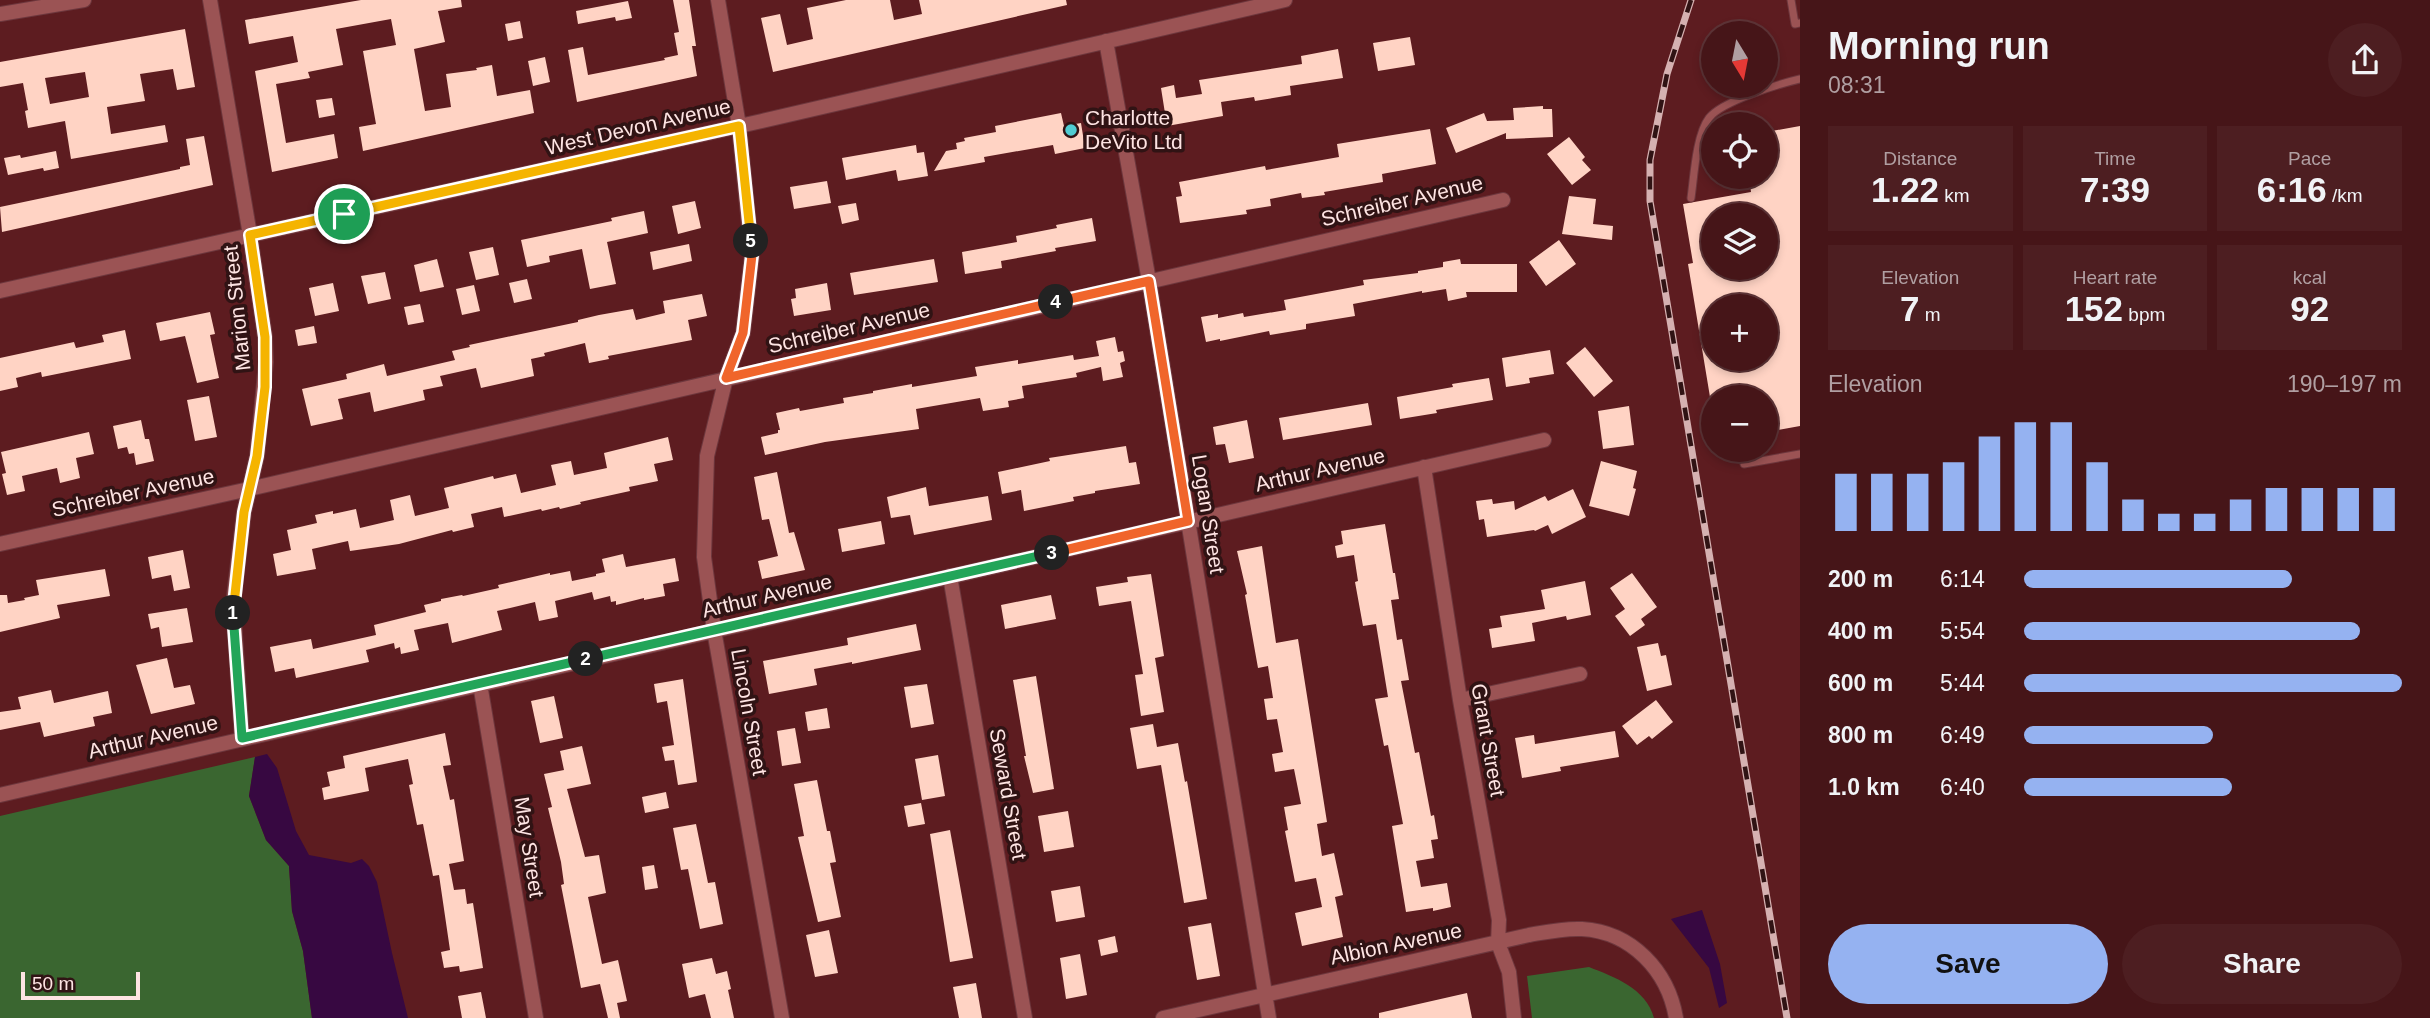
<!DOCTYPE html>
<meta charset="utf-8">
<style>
:root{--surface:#461518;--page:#4d1e21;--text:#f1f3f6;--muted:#b09fa2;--line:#5e3437;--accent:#95b2f1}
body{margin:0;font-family:Helvetica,sans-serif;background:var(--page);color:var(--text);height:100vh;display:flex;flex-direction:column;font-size:26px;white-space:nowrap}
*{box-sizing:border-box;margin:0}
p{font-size:23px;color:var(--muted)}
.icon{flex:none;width:38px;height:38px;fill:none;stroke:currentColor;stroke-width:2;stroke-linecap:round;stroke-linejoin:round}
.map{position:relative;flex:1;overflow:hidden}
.panel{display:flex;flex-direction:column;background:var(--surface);width:630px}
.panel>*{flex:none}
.needle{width:46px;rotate:170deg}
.tools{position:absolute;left:1701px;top:21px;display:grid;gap:14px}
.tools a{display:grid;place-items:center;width:77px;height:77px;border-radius:50%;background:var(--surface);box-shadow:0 4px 10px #0003,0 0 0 2px var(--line);font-size:35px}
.scale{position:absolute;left:21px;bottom:18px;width:119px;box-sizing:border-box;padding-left:7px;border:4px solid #fee4e3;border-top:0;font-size:19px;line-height:24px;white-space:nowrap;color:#fee4e3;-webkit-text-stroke:5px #301314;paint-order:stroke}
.pin{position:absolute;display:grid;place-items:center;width:60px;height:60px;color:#fff;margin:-30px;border:4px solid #fff;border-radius:50%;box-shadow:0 2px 7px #0007}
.km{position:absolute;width:35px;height:35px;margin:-18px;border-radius:50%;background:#222;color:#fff;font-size:19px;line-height:35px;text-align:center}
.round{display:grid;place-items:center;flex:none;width:74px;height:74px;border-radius:37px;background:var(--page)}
.summary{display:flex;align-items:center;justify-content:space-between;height:119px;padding:0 28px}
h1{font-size:38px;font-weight:700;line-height:52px}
.stats{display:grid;grid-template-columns:repeat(3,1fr);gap:10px;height:119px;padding:7px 28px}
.stats div{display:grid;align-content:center;border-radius:0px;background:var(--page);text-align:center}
.stats b{font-size:35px;font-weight:700}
.stats small{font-size:19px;font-weight:400}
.stats p{font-size:19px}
.chart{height:196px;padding:14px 28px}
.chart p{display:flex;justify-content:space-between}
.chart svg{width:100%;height:126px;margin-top:7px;stroke:var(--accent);stroke-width:6}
.button{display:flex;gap:14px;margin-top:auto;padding:14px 28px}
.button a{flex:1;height:80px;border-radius:42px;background:var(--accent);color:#111;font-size:28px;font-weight:700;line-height:80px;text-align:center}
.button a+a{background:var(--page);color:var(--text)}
ul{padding:0 28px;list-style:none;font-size:23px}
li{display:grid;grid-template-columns:112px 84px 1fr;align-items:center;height:52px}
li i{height:18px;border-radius:9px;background:var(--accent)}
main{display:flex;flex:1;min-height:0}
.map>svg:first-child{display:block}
.green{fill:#3a6630}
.water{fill:#370841}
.building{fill:#ffd3c4;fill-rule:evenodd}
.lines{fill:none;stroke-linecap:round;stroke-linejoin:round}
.lane-casing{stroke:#6d373d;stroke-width:9}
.street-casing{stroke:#6d373d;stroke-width:16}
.lane{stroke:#9b5354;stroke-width:7}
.street{stroke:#9b5354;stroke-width:14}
.rail-casing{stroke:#d5b1b1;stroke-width:7}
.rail{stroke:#301314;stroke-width:4.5;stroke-dasharray:13;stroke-linecap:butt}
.split-1-casing{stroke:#fff;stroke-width:14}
.split-2-casing{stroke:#fff;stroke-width:14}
.split-3-casing{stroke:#fff;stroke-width:14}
.split-4-casing{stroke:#fff;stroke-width:14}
.split-5-casing{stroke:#fff;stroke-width:14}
.split-6-casing{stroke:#fff;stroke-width:14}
.split-1{stroke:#f5b400;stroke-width:9}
.split-2{stroke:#22a559;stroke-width:9}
.split-3{stroke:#22a559;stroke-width:9}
.split-4{stroke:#f0652b;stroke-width:9}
.split-5{stroke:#f0652b;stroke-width:9}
.split-6{stroke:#f5b400;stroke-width:9}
.poi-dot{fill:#51ccd2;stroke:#301314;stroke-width:2.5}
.labels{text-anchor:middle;stroke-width:7;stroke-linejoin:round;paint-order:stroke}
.poi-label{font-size:21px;fill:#fee4e3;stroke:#301314;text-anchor:start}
.street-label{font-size:21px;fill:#fee4e3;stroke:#301314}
</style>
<main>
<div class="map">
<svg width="1800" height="1018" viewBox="0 0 1800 1018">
<rect width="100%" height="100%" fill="#5d1c20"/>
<path class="green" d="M255 757 249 796 266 840 289 866 292 911 303 951 312 1018H0V816Z
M1589 967C1614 977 1646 988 1654 1018H1532L1527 976Z"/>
<path class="water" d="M267 754 277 768 296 831 309 855 351 863 362 859 369 866 377 882 392 953 408 1018H312L303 951 292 911 289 866 266 840 249 796 255 757Z
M1702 910 1720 964 1727 1003 1719 1008 1709 968 1671 919Z"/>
<path class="building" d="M361 0H461L462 7 438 11 445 42 414 49 425 111 451 107 446 74 477 70 476 68 492 65 497 96 530 90 534 113 363 151 359 127 376 124 363 51 396 45 391 19 336 29 343 65 308 72 310 78 276 84 286 143 334 134 338 158 272 172 255 71 298 62 293 36 249 44 245 20Z
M673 0H689L696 46H692L697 76 577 102 568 50 583 47 588 75 665 60 664 58 678 55 674 33 679 32Z
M846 0H890L894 20 922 14 919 0H1066L1067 5 773 72 761 18 780 14 787 45 813 39 807 8Z
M628 1 632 18 616 21 615 17 578 24 576 11Z
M520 21 523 38 508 41 505 24Z
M185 29 195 87 177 90 173 69 140 74 145 101 107 107 111 134 165 125 168 142 71 159 65 121 28 128 25 111 28 110 23 83 0 87V62ZM85 72 89 97 50 104 45 78Z
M1410 37 1415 65 1378 71 1373 43Z
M1338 49 1343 78 1290 86 1291 95 1255 101 1254 97 1221 102 1223 116 1167 126 1161 88 1174 85 1176 98 1202 94 1199 80 1302 64 1301 56Z
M545 57 550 82 533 86 528 61Z
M332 98 335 115 319 118 316 100Z
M1543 106V109H1552L1553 137 1506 139V133L1456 153 1446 128 1484 113 1487 121 1514 120 1513 108Z
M1061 113 1064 126 1081 123 1085 148 1055 154 1053 145 984 157 985 162 934 171 946 151 957 149 956 143 965 141 964 138 996 132 995 126Z
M1800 126V426L1766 432V397H1710L1688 264 1693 263 1683 204 1751 192 1749 177H1766V132ZM1713 215H1766V268H1713ZM1713 306H1766V359H1713Z
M1430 129 1436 164 1382 174 1383 182 1324 192 1325 195 1302 198 1301 193 1270 199 1271 206 1246 210 1247 214 1180 223 1176 197 1182 196 1179 182 1265 166 1266 170 1339 157 1337 144Z
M204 136 213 185 2 232 0 207 180 169V167L190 165 186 139Z
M1569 137 1585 157 1582 160 1591 170 1572 185 1547 154Z
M916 145 917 153 924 152 928 176 898 181 896 170 846 180 842 158Z
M56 151 59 168 44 171 43 168 8 175 4 158 20 155 21 158Z
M827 181 831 203 794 209 790 187Z
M1569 196 1596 199 1593 224 1613 226 1612 240 1562 234Z
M695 201 701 228 678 234 672 206Z
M856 203 859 220 842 224 838 206Z
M644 211 648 233 607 242 616 284 590 289 582 249 549 256 550 262 527 267 521 240 612 221 611 218Z
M1092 218 1096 241 1055 248 1056 251 1001 261 1002 268 965 274 962 252 1017 242 1016 236 1057 228 1056 225Z
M1559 240 1576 264 1546 286 1529 262Z
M689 244 692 261 653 270 650 252Z
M493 247 499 275 476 280 469 252Z
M437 259 444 287 420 292 414 265Z
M934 259 938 282 854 295 850 273Z
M1460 259 1461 264H1517V292H1466L1467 297 1448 301 1446 289 1422 293V291L1353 304 1355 316 1306 324V329L1270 335 1269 331 1220 341V339L1206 342 1201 317 1218 314V318L1243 313 1244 317 1286 310 1284 300 1364 285 1363 280 1418 273V271L1443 267V262Z
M385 272 391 299 368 304 361 276Z
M527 279 532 299 514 303 509 283Z
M333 283 339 311 315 316 309 288Z
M827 283 831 310 794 316 791 299 796 298 795 289Z
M474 285 480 311 462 315 456 289Z
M702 294 707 316 688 320 692 340 608 356 609 359 589 363 585 343 544 353 545 356 531 359 534 376 481 388 476 368 440 376 443 386 423 390 425 400 374 412 370 392 338 399 343 419 311 426 302 389 347 379 346 374 384 364 387 376 455 360 452 351 470 347 469 345 578 322V320L599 315 633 309 636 320 665 313 663 301Z
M420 304 424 322 408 325 404 307Z
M210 312 215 334 210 335 219 378 197 383 185 336 160 341 156 323Z
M314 326 317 343 298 346 295 330Z
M125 330 131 359 42 377 41 372 16 378 18 387 0 391V358L74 342 76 348 104 342 102 335Z
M1115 337 1118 352 1123 351 1125 361 1120 363 1123 377 1103 381 1101 367 1076 373 1077 377 1022 386 1024 398 1008 401 1009 407 983 411 980 398 916 409 919 429 825 442 765 455 761 437 778 433V430H780L776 413 799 408 800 411 844 403 843 398 873 393V391L912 384V387L977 376 975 367 1018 360V364L1073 355 1074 360 1099 356 1096 341Z
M1585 347 1613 381 1594 397 1566 363Z
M1550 350 1554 374 1529 378 1530 383 1506 387 1502 358Z
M1489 378 1493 400 1436 410 1437 413 1400 419 1397 397 1453 387 1452 384Z
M209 396 217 437 195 441 187 400Z
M1368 403 1372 425 1283 440 1279 418Z
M1629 406 1634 445 1603 449 1598 411Z
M141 420 145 439H149L154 461 136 465 134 453 129 454 127 447 118 449 113 426Z
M1247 420 1254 458 1229 463 1225 444 1216 445 1213 427Z
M89 432 94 454 76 458 80 478 60 483 57 468 22 476 25 491 7 495 2 474 6 473 1 452Z
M668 437 673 460 654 464 658 481 629 487 630 491 580 502 581 504 560 509 559 507 542 511 541 509 504 517 502 507 471 514 474 527 453 532 452 530 399 544 350 551 348 541 312 549 316 569 277 576 273 554 291 550 287 530 317 523 315 515 333 511V514L356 509 360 528 394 520 390 500 410 495 415 516 449 508 444 488 493 476 494 479 516 474 521 493 556 485 551 465 571 461 574 475 607 468 604 453Z
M1126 446 1129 463 1136 462 1140 484 1095 491V493L1073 497 1074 501 1024 511 1021 490 1002 494 998 472 1050 461 1049 458Z
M1601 461 1637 471 1633 488 1636 489 1629 516 1589 506Z
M777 472 789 533 794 532 805 570 762 579 758 561 778 556 769 519 762 520 754 477Z
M926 487 929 506 988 496 992 520 914 535 910 515 891 518 887 497Z
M1573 489 1586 517 1552 534 1548 525 1535 531 1534 530 1487 537 1484 519 1479 520 1476 501 1492 499 1493 504 1514 501 1515 510 1545 496 1548 501Z
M881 521 885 544 842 552 838 529Z
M1385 524 1393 573H1395L1399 599 1391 600 1397 640 1402 639 1409 680 1401 681 1415 753 1419 752 1431 816 1434 815 1438 839 1431 840 1434 858 1416 861 1421 887 1447 883 1451 907 1433 911V908L1406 912 1392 826 1403 824 1388 745 1384 746 1375 699 1388 697 1376 624 1363 626 1355 582 1358 581 1354 555 1337 558 1335 546 1343 544 1341 531Z
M1262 546 1276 643 1298 639 1327 822 1317 824 1322 856 1334 853 1343 895 1335 897 1343 937 1302 946 1295 913 1322 907 1316 878 1295 882 1285 831 1288 830 1284 807 1301 804 1294 769 1275 772 1272 754 1283 752 1277 719 1267 720 1264 699 1273 698 1268 666 1258 668 1245 595 1247 594 1237 551Z
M183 550 190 588 174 591 171 575 152 579 148 557Z
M623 554 626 567 675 558 679 581 663 584 665 596 644 600V598L616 605V601L611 602 610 596 594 600 592 592 555 601 558 617 539 621 535 602 497 611 502 630 452 643 448 623 414 630 419 650 401 654 400 647 395 649 394 643 366 650 369 662 296 678 294 668 275 672 270 647 311 639 313 649 376 635 374 625 426 612 424 605 441 601V599L462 595 463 596 499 588 498 585 550 573V575L570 571 572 581 596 576V574L605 572 602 559Z
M105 569 110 596 57 605 60 618 0 632V595H7L8 603 25 600 24 598 39 595 36 580Z
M1632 573 1657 607 1641 619 1645 625 1630 636 1615 616 1625 609 1610 588Z
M1151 574 1164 656 1155 658 1164 712 1141 716 1135 675 1143 674 1131 601 1099 606 1096 587 1128 582 1127 577Z
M1585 581 1591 615 1567 620 1566 616 1532 623 1535 641 1492 648 1489 629 1502 627 1500 616 1545 609 1541 590Z
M1051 595 1056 619 1005 629 1001 605Z
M187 608 193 642 162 647 159 627 151 629 148 614Z
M916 624 921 650 852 664V662L814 669 817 685 769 694 763 661 848 645 847 638Z
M1658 643 1661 656 1666 655 1672 685 1647 691 1637 647Z
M167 658 174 688 190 685 195 704 151 714 136 665Z
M1036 676 1054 789 1033 793 1024 756H1026L1013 680Z
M683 679 697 782 678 785 674 760 665 761 662 747 674 745 667 701 657 703 654 684Z
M927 684 934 724 911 728 904 687Z
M51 690 54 703 108 691 112 713 93 717 95 726 44 737 40 722 0 730V712L21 709 18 697Z
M554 696 563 738 540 743 531 701Z
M1656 700 1673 722 1652 739 1649 736 1637 745 1622 726Z
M827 708 830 728 808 731 805 712Z
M1153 724 1157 747 1178 743 1185 782 1187 781 1207 899 1184 903 1161 765 1137 769 1130 728Z
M795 728 801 763 782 766 777 731Z
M1615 731 1619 757 1560 767 1561 771 1522 778 1515 738 1534 735 1535 744Z
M445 733 451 765 443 766 450 800 454 799 464 861 449 864 454 890 465 889 467 904 473 903 483 968 460 972 459 966 444 968 441 952 450 950 439 875 433 876 423 824 417 825 409 785 413 784 408 759 365 768 369 791 324 800 322 788 330 786 327 772 345 768 343 756Z
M582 746 591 784 567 789 585 857 599 855 606 893 588 897 602 964 618 960 627 1001 617 1003 620 1018H608L600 984 581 988 561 885 564 884 561 862 548 808 552 807 544 774 564 770 560 751Z
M938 755 945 796 922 800 915 759Z
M817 780 827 831H830L836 862 830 863 841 917 818 922 798 837 804 836 794 784Z
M666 792 669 808 645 813 642 797Z
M921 803 925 824 908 827 904 806Z
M1068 811 1074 847 1044 852 1038 816Z
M696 824 708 883 715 882 723 924 700 929 688 869 681 870 673 828Z
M950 830 973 958 950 962 930 834Z
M654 865 658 888 645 890 642 867Z
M1080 886 1085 917 1056 922 1051 891Z
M1211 923 1220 976 1197 980 1188 927Z
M829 930 838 973 815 977 806 935Z
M1115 936 1118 952 1101 956 1098 940Z
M1080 954 1087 995 1066 999 1060 958Z
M712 958 716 974 727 971 731 989 728 990 734 1018H711L705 994 689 998 682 964Z
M976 983 982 1018H959L953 987Z
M481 992 486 1018H462L458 996Z
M1467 993 1472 1018H1379V1013Z"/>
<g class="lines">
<defs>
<path id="lane" d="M1791 0 1795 24 1800 23
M1691 198C1694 177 1696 135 1709 118 1722 101 1779 84 1800 79
M1744 464 1800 454"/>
<path id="street" d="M210 0 250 235 265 337 266 362 257 456 244 512 233 605 242 738
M718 0 739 126 752 255 743 333 726 378 707 456 704 557 714 630 782 1018
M0 14 84 0
M1106 41 1149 281 1269 1018
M0 291 762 121 1285 0
M1424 467 1460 700 1499 920 1498 943 1509 972 1514 1018
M0 544 249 489 1503 200
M950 576 1025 1018
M480 684 536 1018
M1460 700 1580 674
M0 795 1544 440
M1163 1018 1529 935C1546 932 1564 928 1582 929 1632 932 1668 971 1676 1018"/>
</defs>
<use href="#lane" class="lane-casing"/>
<use href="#street" class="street-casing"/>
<use href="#lane" class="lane"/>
<use href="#street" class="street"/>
<defs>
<path id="rail" d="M1691 0 1667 74 1650 160V201L1787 1018"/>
</defs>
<use href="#rail" class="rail-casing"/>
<use href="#rail" class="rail"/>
</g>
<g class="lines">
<defs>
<path id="split-1" d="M233 613 244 512 257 456 265 387V337L250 235 344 214"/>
<path id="split-2" d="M233 613 242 738 586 659"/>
<path id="split-3" d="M586 659 1052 553"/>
<path id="split-4" d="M1052 553 1188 521 1149 281 1056 302"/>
<path id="split-5" d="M751 241 752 255 743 333 726 378 1056 302"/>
<path id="split-6" d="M344 214 739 126 751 241"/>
</defs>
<use href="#split-1" class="split-1-casing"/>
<use href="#split-2" class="split-2-casing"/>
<use href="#split-3" class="split-3-casing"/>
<use href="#split-4" class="split-4-casing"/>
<use href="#split-5" class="split-5-casing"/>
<use href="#split-6" class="split-6-casing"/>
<use href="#split-1" class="split-1"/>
<use href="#split-2" class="split-2"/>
<use href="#split-3" class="split-3"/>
<use href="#split-4" class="split-4"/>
<use href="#split-5" class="split-5"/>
<use href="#split-6" class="split-6"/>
</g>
<circle class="poi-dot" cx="1071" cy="130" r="7"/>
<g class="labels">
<g class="poi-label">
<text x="1085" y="125">Charlotte<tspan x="1085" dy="24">DeVito Ltd</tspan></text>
</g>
<g class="street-label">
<text transform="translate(638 127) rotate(-13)" y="7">West Devon Avenue</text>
<text transform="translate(1402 201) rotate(-13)" y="7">Schreiber Avenue</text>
<text transform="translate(237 308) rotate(-96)" y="7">Marion Street</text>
<text transform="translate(849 328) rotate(-13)" y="7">Schreiber Avenue</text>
<text transform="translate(1320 470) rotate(-13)" y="7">Arthur Avenue</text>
<text transform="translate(133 493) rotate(-12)" y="7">Schreiber Avenue</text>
<text transform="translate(1208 514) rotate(81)" y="7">Logan Street</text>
<text transform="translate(767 596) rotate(-13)" y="7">Arthur Avenue</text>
<text transform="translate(749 712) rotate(80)" y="7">Lincoln Street</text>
<text transform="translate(153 737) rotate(-13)" y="7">Arthur Avenue</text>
<text transform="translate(1488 740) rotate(80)" y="7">Grant Street</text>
<text transform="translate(1008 794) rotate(80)" y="7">Seward Street</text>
<text transform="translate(529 847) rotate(81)" y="7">May Street</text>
<text transform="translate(1396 944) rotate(-12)" y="7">Albion Avenue</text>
</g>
</g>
</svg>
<div class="tools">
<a><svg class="needle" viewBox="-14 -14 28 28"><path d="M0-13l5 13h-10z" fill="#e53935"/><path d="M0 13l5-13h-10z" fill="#b09fa2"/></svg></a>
<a><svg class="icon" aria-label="locate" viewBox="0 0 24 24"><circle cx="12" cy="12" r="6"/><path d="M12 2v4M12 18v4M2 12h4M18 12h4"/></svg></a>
<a><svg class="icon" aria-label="layers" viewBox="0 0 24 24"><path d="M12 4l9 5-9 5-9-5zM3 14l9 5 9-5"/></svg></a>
<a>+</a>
<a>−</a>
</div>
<div class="scale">50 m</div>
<div class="pin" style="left:344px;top:214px;background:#1e9e55"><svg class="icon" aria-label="arrive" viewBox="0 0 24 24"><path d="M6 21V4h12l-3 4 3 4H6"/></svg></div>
<b class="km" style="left:233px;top:613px">1</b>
<b class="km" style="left:586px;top:659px">2</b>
<b class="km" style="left:1052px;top:553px">3</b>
<b class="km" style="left:1056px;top:302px">4</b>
<b class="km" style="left:751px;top:241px">5</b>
</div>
<section class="panel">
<div class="summary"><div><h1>Morning run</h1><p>08:31</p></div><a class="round"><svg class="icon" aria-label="share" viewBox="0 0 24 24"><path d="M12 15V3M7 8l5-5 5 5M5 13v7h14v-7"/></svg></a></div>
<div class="stats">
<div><p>Distance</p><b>1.22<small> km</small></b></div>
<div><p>Time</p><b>7:39</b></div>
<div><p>Pace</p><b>6:16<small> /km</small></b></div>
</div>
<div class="stats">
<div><p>Elevation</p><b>7<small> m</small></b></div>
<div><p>Heart rate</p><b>152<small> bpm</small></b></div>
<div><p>kcal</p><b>92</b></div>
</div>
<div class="chart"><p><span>Elevation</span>190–197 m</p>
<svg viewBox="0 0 160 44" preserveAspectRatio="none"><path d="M5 44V24M15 44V24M25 44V24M35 44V20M45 44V11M55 44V6M65 44V6M75 44V20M85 44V33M95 44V38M105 44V38M115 44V33M125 44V29M135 44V29M145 44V29M155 44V29"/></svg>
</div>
<ul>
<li><b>200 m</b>6:14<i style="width:71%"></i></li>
<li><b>400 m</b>5:54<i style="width:89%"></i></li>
<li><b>600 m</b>5:44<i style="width:100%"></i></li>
<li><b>800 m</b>6:49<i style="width:50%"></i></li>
<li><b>1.0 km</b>6:40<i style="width:55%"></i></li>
</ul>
<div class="button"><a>Save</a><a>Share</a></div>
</section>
</main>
